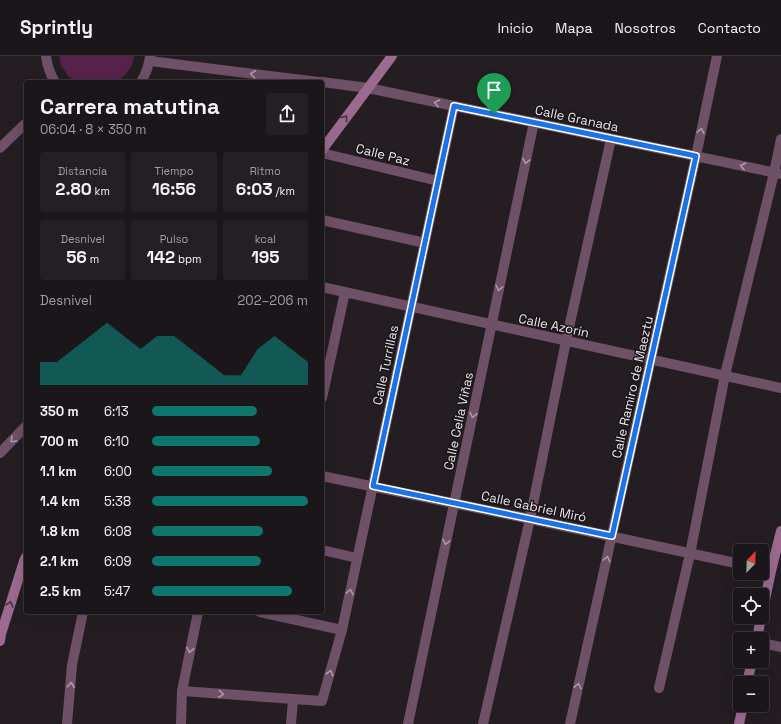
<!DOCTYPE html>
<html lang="es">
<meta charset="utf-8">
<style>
:root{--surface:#1b161a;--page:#241f23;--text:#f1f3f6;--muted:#a09fa2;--line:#393539;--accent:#0f766e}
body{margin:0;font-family:"Space Grotesk",sans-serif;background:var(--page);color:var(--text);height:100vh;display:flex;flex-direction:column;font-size:15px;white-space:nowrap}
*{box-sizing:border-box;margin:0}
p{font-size:13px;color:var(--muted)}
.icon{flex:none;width:22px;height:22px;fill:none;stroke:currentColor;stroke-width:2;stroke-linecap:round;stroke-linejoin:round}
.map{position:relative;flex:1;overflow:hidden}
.side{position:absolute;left:24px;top:24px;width:300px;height:534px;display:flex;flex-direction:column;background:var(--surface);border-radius:4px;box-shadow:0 4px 16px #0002,0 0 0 1px var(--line)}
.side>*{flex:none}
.needle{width:26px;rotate:23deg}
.fabs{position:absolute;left:733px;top:488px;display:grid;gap:8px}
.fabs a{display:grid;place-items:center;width:36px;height:36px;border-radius:4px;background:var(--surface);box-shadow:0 4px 16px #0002,0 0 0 1px var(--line);font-size:20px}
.pin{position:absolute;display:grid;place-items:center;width:34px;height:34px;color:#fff;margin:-41px -17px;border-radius:50% 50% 50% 0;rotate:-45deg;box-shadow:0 0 4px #0007}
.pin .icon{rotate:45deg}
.round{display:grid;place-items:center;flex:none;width:42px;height:42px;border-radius:4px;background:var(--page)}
.overview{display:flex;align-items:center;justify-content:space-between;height:68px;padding:0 16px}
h1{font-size:22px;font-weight:700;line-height:30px}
.figures{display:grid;grid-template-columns:repeat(3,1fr);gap:6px;height:68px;padding:4px 16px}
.figures div{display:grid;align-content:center;border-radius:4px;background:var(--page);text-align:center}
.figures b{font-size:17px;font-weight:700}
.figures small{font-size:11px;font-weight:400}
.figures p{font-size:11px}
.chart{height:112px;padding:8px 16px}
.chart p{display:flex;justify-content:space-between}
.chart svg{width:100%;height:72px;margin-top:4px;fill:var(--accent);opacity:.7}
ul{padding:0 16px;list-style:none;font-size:13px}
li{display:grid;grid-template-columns:64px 48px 1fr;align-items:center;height:30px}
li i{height:10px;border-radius:5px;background:var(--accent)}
header{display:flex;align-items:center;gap:24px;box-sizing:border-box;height:56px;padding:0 20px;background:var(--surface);border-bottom:1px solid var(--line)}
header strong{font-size:19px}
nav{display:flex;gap:22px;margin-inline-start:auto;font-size:14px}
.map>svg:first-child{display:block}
.green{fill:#56214b}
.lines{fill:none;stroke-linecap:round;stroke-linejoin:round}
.lane{stroke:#6e5067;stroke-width:10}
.street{stroke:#6e5067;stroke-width:10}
.secondary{stroke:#9b6b8f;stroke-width:10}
.oneway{stroke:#ac9aa8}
.oneway2{stroke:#473342}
.route-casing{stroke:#fff;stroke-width:8}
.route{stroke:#1a73e8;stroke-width:5}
.labels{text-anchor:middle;stroke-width:3;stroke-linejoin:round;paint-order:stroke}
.street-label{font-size:13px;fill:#e9e5e8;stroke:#1a1519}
</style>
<header>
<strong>Sprintly</strong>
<nav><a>Inicio</a><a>Mapa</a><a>Nosotros</a><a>Contacto</a></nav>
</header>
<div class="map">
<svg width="781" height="668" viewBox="0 0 781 668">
<rect width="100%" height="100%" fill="#241e22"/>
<path class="green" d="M59 0H134C133 11 126 18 118 26H76L68 20 61 9Z"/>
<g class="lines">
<path class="lane" d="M322 494 357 502
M659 632 690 498 725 319 774 117 781 83
M182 635 322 645 342 574
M483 668 530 463 566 285 611 83"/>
<path class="street" d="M46 0C47 9 50 18 55 26
M150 5 319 26
M141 26C146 18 149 9 150 0
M322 26 368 32 781 118
M0 92 26 67
M322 97 438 125
M322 164 425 187
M322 231 781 332
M322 342 345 236
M0 397 26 370
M322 420 530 463 740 508
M762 513 771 515
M260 556 342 574 454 50
M762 587 781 591
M67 668 72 609 83 556
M181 668 182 635 198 556
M291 668 293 644
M408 668 534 66
M570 668 696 100 717 0"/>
<path class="secondary" d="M322 94 392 0
M762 558 771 515 781 475
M757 583 761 561
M0 585 1 578 24 505 26 501
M747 627 752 605
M739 668 743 649"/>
</g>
<defs><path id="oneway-chevron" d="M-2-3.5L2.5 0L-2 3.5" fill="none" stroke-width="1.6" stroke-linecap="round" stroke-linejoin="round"/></defs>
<g class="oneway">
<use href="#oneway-chevron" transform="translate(253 18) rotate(-173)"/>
<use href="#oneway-chevron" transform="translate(437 47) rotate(-168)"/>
<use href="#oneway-chevron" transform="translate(701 75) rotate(-78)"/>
<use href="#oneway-chevron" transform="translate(526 105) rotate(102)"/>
<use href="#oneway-chevron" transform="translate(743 110) rotate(-168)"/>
<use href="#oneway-chevron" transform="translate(499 232) rotate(102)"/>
<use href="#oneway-chevron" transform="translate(473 359) rotate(102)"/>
<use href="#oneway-chevron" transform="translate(13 384) rotate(135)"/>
<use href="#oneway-chevron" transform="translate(446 486) rotate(102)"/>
<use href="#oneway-chevron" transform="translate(607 503) rotate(-77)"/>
<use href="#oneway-chevron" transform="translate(350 536) rotate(-78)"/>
<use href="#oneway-chevron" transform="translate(190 594) rotate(101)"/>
<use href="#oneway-chevron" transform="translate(330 617) rotate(-74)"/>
<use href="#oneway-chevron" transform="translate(71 629) rotate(-85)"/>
<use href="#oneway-chevron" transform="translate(578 630) rotate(-77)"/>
<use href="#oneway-chevron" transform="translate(221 638) rotate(5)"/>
</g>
<g class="oneway2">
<use href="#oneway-chevron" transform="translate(345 62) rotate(-53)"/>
<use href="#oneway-chevron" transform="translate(10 548) rotate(-73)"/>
</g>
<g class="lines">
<defs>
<path id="route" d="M454 50 696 100 612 480 373 430Z"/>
</defs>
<use href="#route" class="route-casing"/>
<use href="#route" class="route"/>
</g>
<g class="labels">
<g class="street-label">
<text transform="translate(577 62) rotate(12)" y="5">Calle Granada</text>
<text transform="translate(383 98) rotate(14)" y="5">Calle Paz</text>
<text transform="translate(554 269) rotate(12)" y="5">Calle Azorín</text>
<text transform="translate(385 309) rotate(-78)" y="5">Calle Turrillas</text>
<text transform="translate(632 331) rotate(-77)" y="5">Calle Ramiro de Maeztu</text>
<text transform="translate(458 365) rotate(-78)" y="5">Calle Celia Viñas</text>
<text transform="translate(534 450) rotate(12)" y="5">Calle Gabriel Miró</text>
</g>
</g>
</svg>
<div class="fabs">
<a><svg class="needle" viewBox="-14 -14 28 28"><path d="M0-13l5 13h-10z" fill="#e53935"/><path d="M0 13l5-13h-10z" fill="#a09fa2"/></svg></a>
<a><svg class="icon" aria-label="locate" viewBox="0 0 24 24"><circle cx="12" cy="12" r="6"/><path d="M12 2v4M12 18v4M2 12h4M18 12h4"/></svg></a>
<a>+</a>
<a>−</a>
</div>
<div class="pin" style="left:494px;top:58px;background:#1e9e55"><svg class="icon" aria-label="arrive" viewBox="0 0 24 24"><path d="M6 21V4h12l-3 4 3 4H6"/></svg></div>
<section class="side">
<div class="overview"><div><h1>Carrera matutina</h1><p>06:04 · 8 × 350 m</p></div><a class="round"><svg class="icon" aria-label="share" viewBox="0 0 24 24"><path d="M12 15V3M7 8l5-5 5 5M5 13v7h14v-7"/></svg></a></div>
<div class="figures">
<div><p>Distancia</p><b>2.80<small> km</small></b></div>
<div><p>Tiempo</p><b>16:56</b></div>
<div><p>Ritmo</p><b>6:03<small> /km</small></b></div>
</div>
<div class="figures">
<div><p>Desnivel</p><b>56<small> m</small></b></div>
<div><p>Pulso</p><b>142<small> bpm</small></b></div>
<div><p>kcal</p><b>195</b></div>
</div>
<div class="chart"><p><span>Desnivel</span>202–206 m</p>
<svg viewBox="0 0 160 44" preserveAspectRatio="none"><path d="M0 44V30L10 30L20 22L30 14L40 6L50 14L60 22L70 14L80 14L90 22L100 30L110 38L120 38L130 22L140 14L150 22L160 30V44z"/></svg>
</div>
<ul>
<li><b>350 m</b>6:13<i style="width:67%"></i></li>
<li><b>700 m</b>6:10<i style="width:69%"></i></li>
<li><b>1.1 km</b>6:00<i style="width:77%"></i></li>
<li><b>1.4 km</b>5:38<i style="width:100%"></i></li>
<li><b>1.8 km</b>6:08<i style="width:71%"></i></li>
<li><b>2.1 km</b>6:09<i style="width:70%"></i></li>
<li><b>2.5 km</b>5:47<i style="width:90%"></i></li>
</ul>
</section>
</div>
